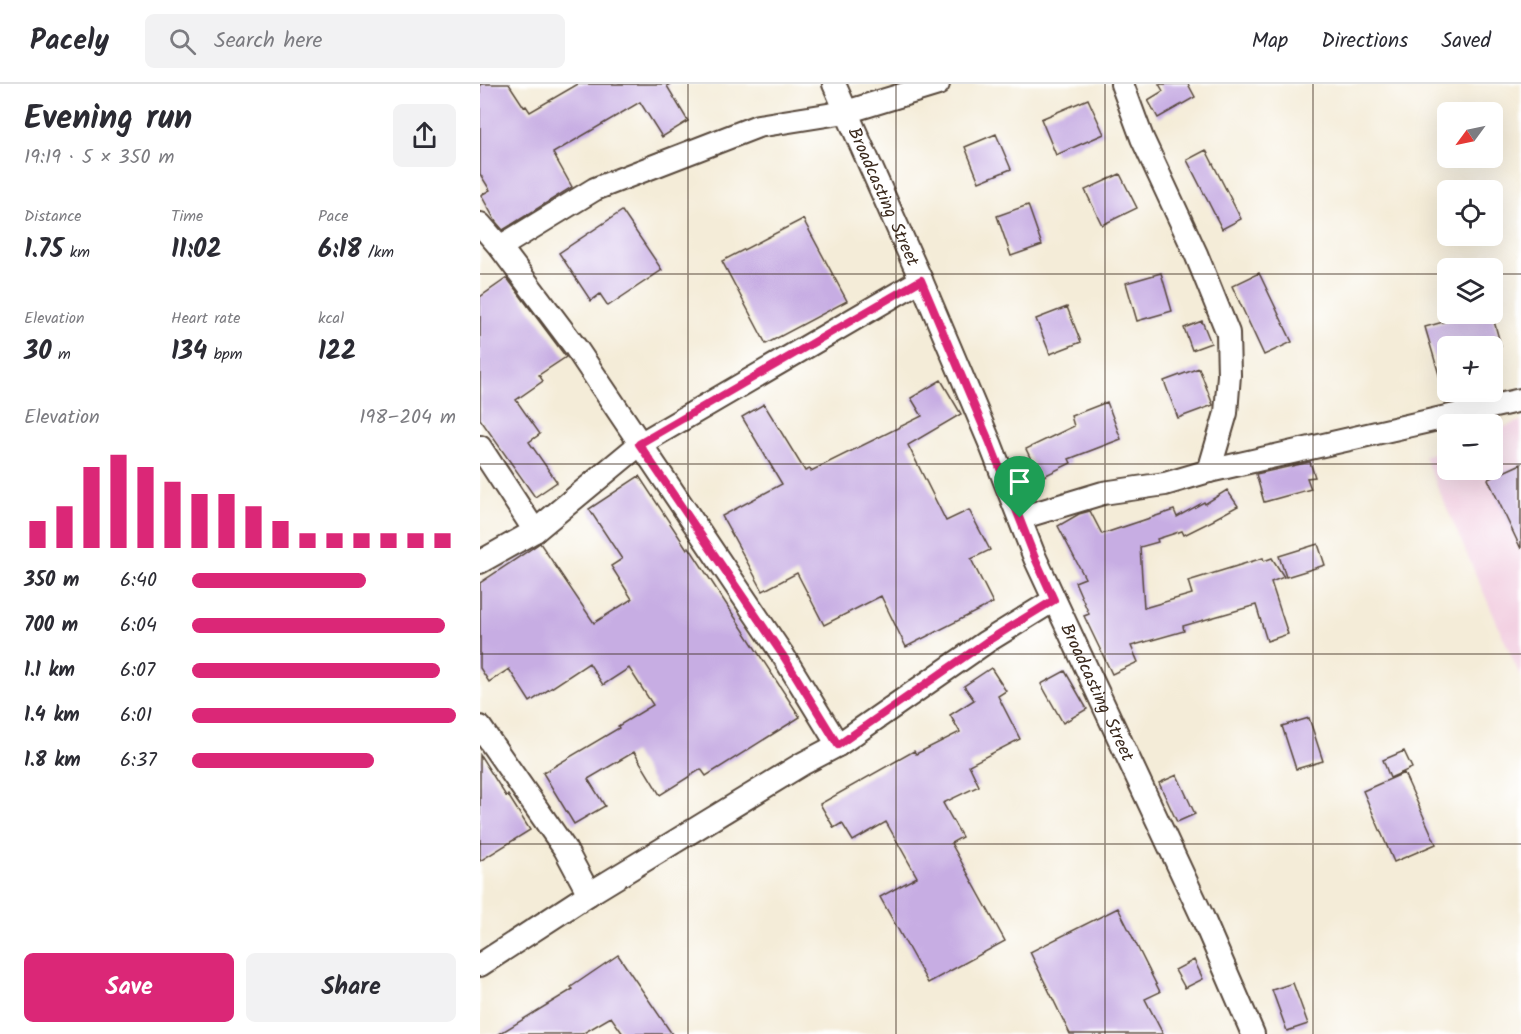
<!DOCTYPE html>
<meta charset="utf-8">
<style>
:root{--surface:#fff;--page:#f2f2f3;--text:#2b2b33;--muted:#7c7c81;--line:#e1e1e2;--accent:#db2777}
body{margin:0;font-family:Kalam,sans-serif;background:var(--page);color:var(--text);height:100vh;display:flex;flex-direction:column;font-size:22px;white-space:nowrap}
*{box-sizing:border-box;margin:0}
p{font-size:20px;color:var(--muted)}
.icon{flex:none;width:33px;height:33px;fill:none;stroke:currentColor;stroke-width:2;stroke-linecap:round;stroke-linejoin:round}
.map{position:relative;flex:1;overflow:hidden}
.side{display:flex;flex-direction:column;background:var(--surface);width:480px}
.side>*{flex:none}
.needle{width:39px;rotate:237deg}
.fabs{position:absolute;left:957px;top:18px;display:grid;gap:12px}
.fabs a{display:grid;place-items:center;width:66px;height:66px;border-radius:9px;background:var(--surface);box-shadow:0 6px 24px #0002;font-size:30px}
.pin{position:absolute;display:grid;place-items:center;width:51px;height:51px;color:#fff;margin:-62px -26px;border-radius:50% 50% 50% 0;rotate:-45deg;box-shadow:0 0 6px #0007}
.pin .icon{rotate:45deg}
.round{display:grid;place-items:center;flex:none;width:63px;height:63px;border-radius:9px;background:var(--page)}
.headline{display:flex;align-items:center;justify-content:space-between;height:102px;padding:0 24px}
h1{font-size:33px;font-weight:600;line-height:45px}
.stats{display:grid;grid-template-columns:repeat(3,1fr);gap:9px;height:102px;padding:6px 24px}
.stats div{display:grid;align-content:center}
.stats b{font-size:26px;font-weight:600}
.stats small{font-size:16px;font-weight:400}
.stats p{font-size:16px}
.chart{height:168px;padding:12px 24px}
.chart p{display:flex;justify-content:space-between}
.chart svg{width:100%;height:108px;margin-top:6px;stroke:var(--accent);stroke-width:6}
.action{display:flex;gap:12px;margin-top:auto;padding:12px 24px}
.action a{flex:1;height:69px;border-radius:9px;background:var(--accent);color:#fff;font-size:24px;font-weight:600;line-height:69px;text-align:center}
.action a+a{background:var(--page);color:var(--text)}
ul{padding:0 24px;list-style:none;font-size:20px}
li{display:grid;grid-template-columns:96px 72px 1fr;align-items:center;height:45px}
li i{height:15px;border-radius:8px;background:var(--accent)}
header{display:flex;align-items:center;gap:36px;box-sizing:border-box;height:84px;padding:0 30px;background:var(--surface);border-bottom:2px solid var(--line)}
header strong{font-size:28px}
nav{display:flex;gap:33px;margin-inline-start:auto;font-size:21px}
.search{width:420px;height:54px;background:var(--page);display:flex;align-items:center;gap:15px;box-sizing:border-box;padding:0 21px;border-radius:9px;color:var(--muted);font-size:22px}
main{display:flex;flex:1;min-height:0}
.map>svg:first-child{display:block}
.built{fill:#f2cfe1}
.building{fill:#c7ade3}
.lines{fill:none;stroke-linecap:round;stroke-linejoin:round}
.street-casing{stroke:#57473a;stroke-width:26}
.street{stroke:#fff;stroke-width:22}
.route-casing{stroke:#fff;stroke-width:12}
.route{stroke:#db2777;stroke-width:8}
.grid{fill:none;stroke:#3b2a1e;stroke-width:1.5;stroke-opacity:0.55}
.labels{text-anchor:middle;stroke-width:4.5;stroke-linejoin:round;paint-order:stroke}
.street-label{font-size:18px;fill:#3b2a1e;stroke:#fff}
</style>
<header>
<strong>Pacely</strong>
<div class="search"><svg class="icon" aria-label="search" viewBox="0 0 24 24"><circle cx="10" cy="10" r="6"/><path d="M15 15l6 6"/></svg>Search here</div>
<nav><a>Map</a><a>Directions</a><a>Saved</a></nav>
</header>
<main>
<section class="side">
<div class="headline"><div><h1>Evening run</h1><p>19:19 · 5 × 350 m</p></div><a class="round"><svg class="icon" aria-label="share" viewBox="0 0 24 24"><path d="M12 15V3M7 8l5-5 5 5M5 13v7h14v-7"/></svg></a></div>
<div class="stats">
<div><p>Distance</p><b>1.75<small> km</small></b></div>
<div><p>Time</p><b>11:02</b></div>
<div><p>Pace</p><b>6:18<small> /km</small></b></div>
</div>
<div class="stats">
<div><p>Elevation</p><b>30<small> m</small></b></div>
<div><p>Heart rate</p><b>134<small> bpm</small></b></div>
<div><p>kcal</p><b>122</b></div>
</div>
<div class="chart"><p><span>Elevation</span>198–204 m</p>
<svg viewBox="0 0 160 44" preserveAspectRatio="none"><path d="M5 44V33M15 44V27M25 44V11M35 44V6M45 44V11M55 44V17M65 44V22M75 44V22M85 44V27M95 44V33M105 44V38M115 44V38M125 44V38M135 44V38M145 44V38M155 44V38"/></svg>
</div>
<ul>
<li><b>350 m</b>6:40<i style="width:66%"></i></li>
<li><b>700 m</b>6:04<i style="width:96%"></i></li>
<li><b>1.1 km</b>6:07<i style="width:94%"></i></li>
<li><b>1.4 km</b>6:01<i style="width:100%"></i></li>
<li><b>1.8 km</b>6:37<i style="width:69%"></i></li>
</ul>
<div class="action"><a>Save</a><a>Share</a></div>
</section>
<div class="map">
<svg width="1041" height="950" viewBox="0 0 1041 950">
<rect width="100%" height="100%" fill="#fff"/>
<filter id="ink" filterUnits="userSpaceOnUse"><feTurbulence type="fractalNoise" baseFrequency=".0167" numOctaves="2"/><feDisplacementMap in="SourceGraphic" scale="12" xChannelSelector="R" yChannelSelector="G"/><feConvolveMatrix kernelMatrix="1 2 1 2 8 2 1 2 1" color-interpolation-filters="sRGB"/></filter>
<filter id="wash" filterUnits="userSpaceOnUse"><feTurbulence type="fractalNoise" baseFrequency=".008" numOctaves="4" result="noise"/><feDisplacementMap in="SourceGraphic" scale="24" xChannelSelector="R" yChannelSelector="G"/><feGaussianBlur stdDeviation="1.35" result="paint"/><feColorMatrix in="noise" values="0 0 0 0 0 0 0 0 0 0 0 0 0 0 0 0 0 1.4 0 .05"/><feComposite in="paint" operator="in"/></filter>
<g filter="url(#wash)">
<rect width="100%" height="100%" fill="#f4ecd8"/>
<path class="built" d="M1041 337V594L944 372 967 364 968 386H1012L1013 347Z"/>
<g id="blocks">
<path class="building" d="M0 0H29L44 23 46 22 50 28 98 0H190L187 2 208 37 182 53 160 18 73 69 92 103 23 146 16 138 1 111 10 106 0 90Z
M679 0H708L715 13 678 34 668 16 683 7Z
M608 15 624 50 576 71 561 35Z
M516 50 531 85 499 98 485 63Z
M726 66 761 135 742 145 707 76Z
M640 90 657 124 622 141 605 106Z
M548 121 562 161 531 172 517 132Z
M142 127 182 186 128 222 120 210 111 217 79 169Z
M323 135 367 217 286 260 242 177Z
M681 189 692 227 657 237 646 199Z
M779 189 812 258 784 271 752 202Z
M27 194 86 273 59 291 63 297 36 316 60 350 49 358 77 398 55 413 0 335V213Z
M587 223 601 258 570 270 556 235Z
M992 230H1012L1021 262H968V300L962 301 945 243Z
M722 237 731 259 712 266 704 244Z
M719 284 733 321 698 334 684 297Z
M461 296 481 330 428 361 466 437 489 426 510 466 491 475 513 519 426 563 401 512 344 541 317 489 283 507 242 432 302 400 262 333 284 320 325 387 330 385 331 387 442 332 431 314Z
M627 318 641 355 589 375 591 379 560 394 546 365 594 342 591 332Z
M830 378 835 393 827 394 831 405 784 418 776 390Z
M1041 380V465L1008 395Z
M159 392 207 465 209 463 320 633 226 692 221 685 180 711 154 668 108 695 125 722 94 740 63 689 139 644 138 642 173 621 149 584 123 601 109 579 50 618 29 585 9 598 0 584V499L60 459 114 539 152 515 131 482 142 475 109 425Z
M747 406 758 422 734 435V436L704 451 702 447 677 455 678 458 660 463 664 524 712 510 708 497 783 474 784 477 792 474 804 493 791 498 808 550 787 557 776 521 703 542 704 547 651 562 658 578 632 590 604 532 609 530 595 498 605 494 578 442 599 430 610 427 622 450 694 426 697 433 724 418 725 420Z
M838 460 845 481 806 493 799 472Z
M511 584 526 607 518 612 540 655 489 681 499 702 463 719 482 753 471 759 525 857 448 899 400 813 437 793 406 738 373 757 362 739 354 744 340 720 434 667 436 670 480 648 470 631 494 616 484 602Z
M585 587 607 625 583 639 561 600Z
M829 634 843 677 816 685 802 642Z
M924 667 932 684 910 694 903 676Z
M0 671 26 712 28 711 50 746 0 777Z
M924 689 956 760 914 778 883 707Z
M697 691 715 730 697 738 679 699Z
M638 824 680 908 665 915 683 950H590L550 868Z
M138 871 192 950H143L131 933 102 950H19L93 905 91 903Z
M714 876 723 895 705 904 695 886Z
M813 899 828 940 807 947 792 906Z"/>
</g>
</g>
<g filter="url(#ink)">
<use href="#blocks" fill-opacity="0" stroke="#57473a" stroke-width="1.5"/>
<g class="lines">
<defs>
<g id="street">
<path id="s1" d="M354 0 441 196 510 359 555 474 722 832 773 950"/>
<path d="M642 0 662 54 716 170 748 249 749 291 746 329 729 387"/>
<path d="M0 140 20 163 96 264 304 573 358 661"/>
<path d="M20 163 115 105 278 42 366 28 458 0"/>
<path d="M0 363 55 447"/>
<path d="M540 434 623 409 685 400 729 387 1041 316"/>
<path d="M0 478 55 447 160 360 441 196"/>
<path d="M0 643 85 765 109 810"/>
<path d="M0 881 109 810 322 680 358 661 506 558 574 516"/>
</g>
</defs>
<use href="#street" class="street-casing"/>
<use href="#street" class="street"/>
</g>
</g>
<g class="lines" filter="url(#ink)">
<defs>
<path id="route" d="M441 196 510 359 555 474 574 516 506 558 358 661 304 573 159 360Z"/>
</defs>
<use href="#route" class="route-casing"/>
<use href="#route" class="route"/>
</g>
<path class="grid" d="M208 0V950M416 0V950M625 0V950M833 0V950M0 190H968M1012 190H1041M0 380H968M1012 380H1041M0 570H1041M0 760H1041"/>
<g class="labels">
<g class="street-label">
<text dy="6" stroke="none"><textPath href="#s1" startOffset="123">Broadcasting Street</textPath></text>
<text dy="6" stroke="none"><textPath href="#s1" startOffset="663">Broadcasting Street</textPath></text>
</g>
</g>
</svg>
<div class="fabs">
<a><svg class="needle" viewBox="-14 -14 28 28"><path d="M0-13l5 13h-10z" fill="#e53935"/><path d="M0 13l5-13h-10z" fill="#7c7c81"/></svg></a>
<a><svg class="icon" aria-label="locate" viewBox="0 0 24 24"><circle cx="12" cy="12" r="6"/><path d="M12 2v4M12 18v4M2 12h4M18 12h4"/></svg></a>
<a><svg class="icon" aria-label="layers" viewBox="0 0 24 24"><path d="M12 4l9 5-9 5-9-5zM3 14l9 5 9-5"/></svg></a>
<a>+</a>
<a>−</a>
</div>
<div class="pin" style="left:540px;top:434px;background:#1e9e55"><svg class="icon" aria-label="arrive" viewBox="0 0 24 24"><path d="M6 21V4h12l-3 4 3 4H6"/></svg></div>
</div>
</main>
